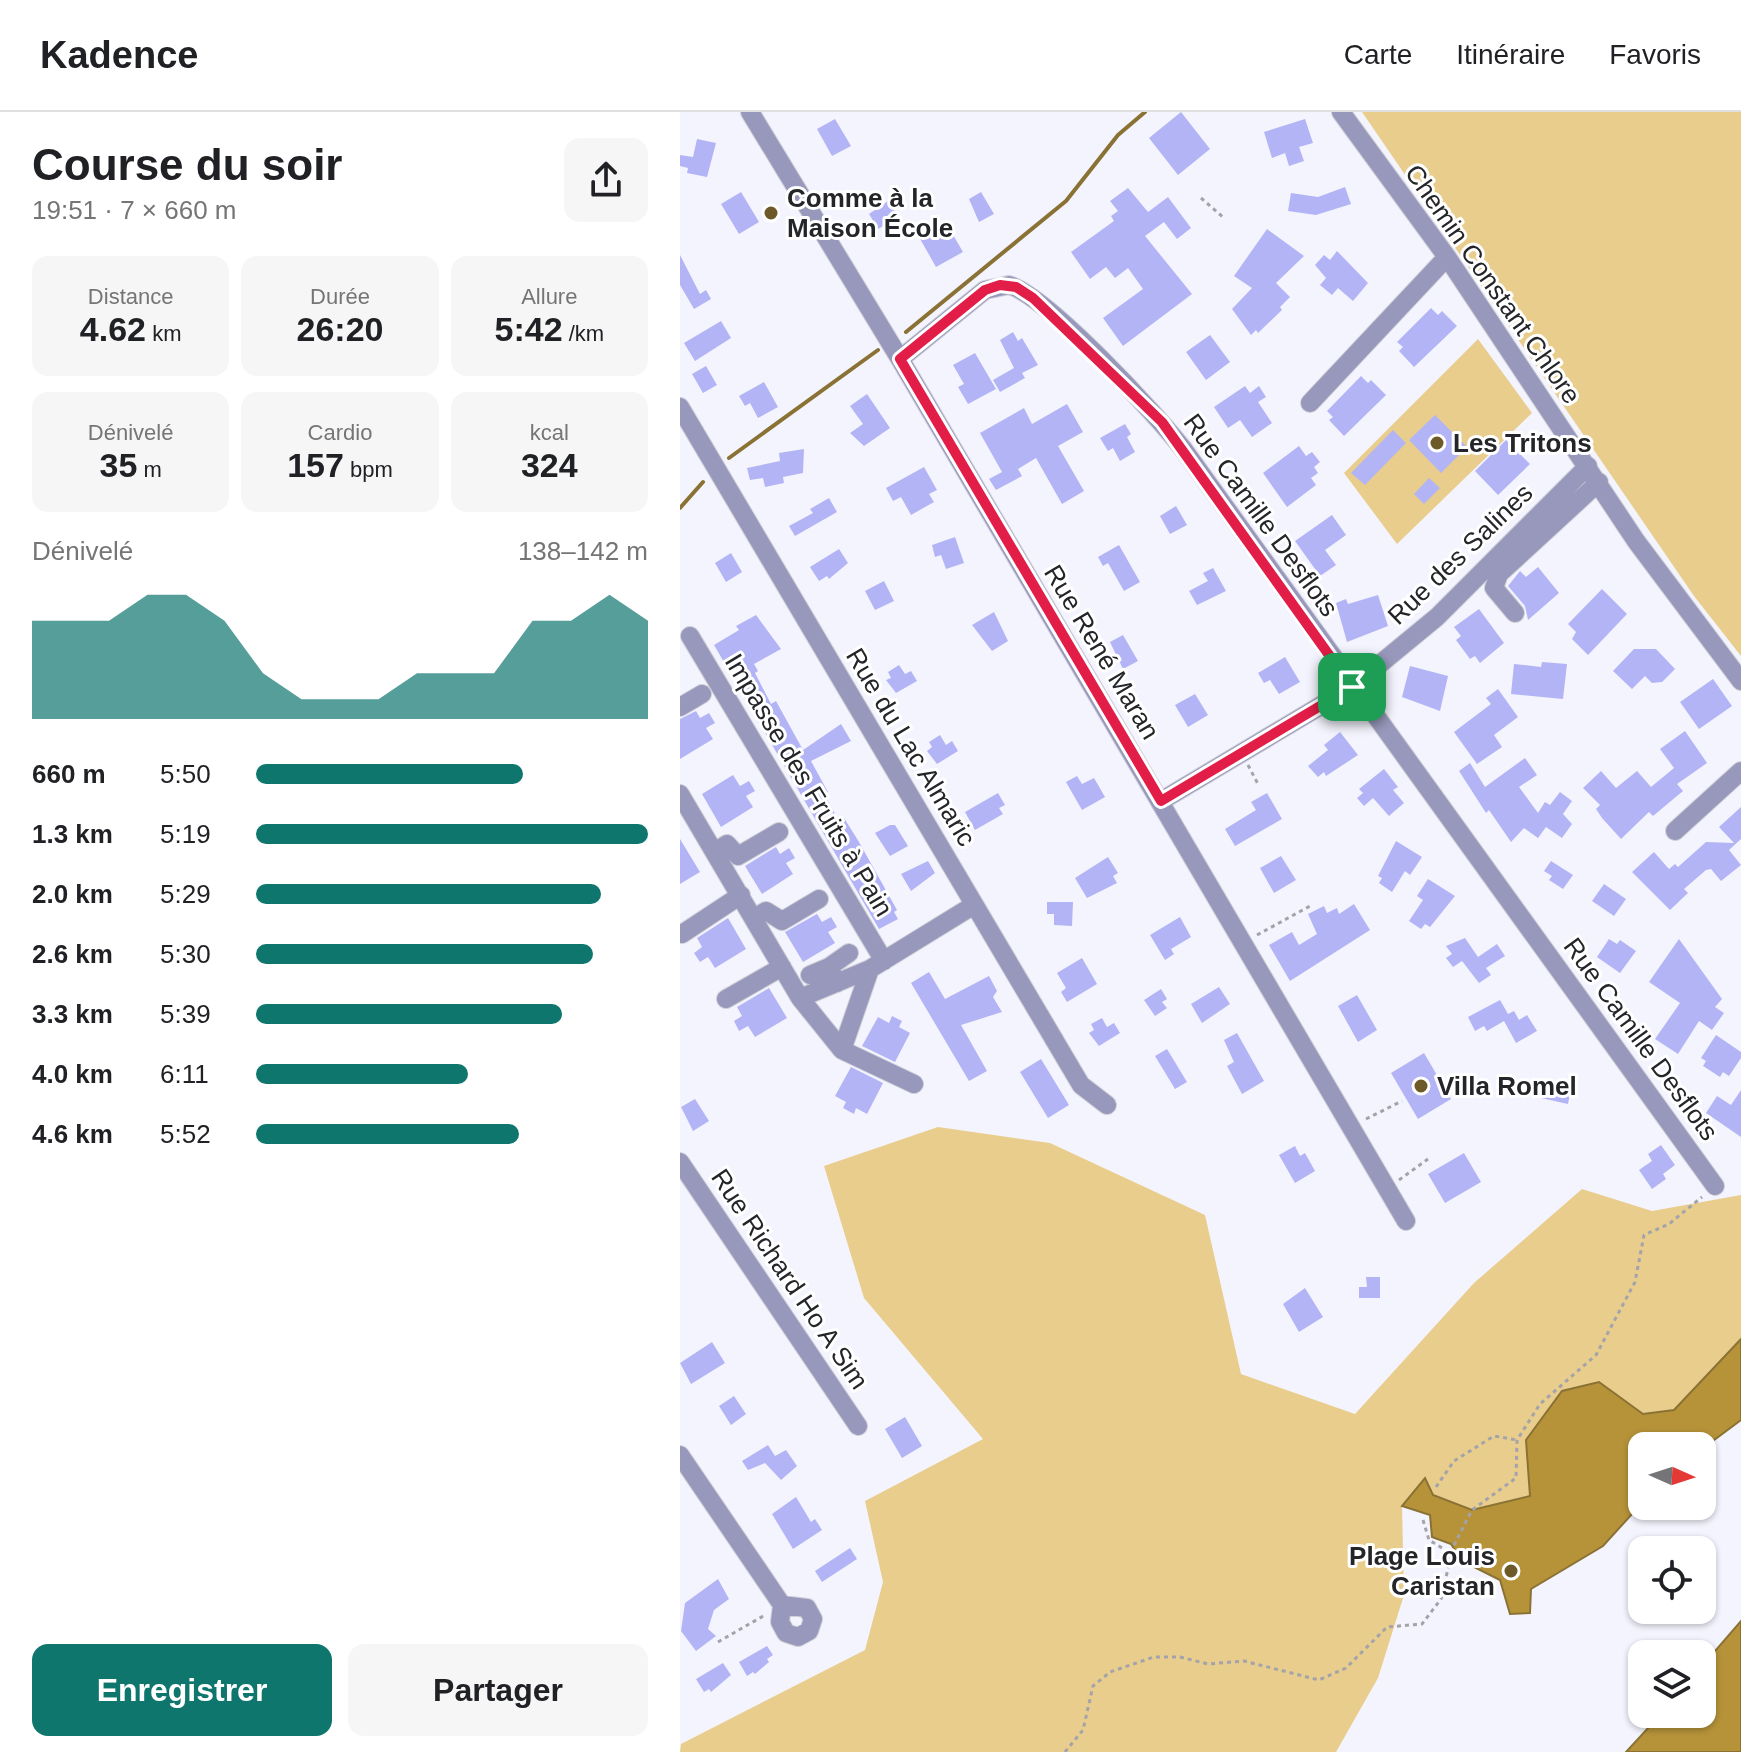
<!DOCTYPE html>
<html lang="fr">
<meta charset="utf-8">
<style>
:root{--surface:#fff;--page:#f6f6f6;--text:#202124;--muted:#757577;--line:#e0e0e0;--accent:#0f766e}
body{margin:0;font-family:Arial,sans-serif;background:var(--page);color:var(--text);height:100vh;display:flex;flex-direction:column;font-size:30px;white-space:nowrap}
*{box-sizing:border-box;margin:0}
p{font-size:26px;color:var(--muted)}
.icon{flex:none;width:44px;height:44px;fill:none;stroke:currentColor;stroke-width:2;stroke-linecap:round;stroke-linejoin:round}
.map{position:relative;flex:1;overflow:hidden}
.details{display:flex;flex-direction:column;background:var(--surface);width:680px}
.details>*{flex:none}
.needle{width:52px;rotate:93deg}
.tools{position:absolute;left:948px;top:1320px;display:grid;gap:16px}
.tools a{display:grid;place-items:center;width:88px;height:88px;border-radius:16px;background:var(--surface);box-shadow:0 2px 6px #0004;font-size:40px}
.pin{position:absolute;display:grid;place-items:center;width:68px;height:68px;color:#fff;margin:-34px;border-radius:16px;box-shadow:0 4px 12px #0006}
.round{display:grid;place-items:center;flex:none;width:84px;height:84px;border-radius:16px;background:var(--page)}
.headline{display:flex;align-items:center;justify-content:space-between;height:136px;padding:0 32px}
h1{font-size:44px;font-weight:700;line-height:60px}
.figures{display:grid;grid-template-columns:repeat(3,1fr);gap:12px;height:136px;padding:8px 32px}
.figures div{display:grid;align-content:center;border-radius:16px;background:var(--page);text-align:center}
.figures b{font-size:34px;font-weight:700}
.figures small{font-size:22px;font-weight:400}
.figures p{font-size:22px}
.chart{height:224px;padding:16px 32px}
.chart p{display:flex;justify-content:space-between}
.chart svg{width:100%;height:144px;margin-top:8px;fill:var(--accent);opacity:.7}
.cta{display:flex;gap:16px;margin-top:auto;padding:16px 32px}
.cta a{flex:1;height:92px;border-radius:16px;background:var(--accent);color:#fff;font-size:32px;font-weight:700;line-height:92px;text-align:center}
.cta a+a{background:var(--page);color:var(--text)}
ul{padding:0 32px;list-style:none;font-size:26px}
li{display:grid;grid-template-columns:128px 96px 1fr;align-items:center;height:60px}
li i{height:20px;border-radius:10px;background:var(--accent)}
header{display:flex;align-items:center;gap:48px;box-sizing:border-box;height:112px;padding:0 40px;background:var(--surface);border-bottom:2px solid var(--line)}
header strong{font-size:38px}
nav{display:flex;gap:44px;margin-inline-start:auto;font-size:28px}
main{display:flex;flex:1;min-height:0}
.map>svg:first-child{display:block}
.green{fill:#e9cd8c}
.water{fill:#b69339;stroke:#8a7234;stroke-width:2}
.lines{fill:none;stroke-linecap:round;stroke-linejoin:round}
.stream{stroke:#8a7234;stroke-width:4}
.building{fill:#b3b4f5}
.minor-casing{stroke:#cfcfd7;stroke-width:20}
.path{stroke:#a3a3aa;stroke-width:3;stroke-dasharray:4 4;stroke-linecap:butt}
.minor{stroke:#9798bb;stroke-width:18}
.route-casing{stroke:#fff;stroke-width:16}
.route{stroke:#e11d48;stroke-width:10}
.poi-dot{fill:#6e5a29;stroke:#fff;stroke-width:3}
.labels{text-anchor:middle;stroke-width:6;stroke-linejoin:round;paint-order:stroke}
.poi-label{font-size:26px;font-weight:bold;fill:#242528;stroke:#fff;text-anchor:start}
.street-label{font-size:26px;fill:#242528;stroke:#fff}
</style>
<header>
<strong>Kadence</strong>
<nav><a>Carte</a><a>Itinéraire</a><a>Favoris</a></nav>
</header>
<main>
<section class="details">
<div class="headline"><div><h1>Course du soir</h1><p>19:51 · 7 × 660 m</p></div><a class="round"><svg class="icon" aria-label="share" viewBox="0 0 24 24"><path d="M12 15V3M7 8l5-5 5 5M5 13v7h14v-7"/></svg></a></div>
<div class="figures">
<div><p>Distance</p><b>4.62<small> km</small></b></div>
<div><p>Durée</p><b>26:20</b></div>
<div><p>Allure</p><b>5:42<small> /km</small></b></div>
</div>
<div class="figures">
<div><p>Dénivelé</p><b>35<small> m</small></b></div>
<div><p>Cardio</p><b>157<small> bpm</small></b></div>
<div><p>kcal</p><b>324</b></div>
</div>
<div class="chart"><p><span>Dénivelé</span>138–142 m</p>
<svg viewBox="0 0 160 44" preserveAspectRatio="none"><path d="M0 44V14L10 14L20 14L30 6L40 6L50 14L60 30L70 38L80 38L90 38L100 30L110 30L120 30L130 14L140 14L150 6L160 14V44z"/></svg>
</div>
<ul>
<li><b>660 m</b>5:50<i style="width:68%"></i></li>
<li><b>1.3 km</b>5:19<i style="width:100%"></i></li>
<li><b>2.0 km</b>5:29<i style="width:88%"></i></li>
<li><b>2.6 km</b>5:30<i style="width:86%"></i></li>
<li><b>3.3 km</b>5:39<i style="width:78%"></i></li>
<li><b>4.0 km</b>6:11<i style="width:54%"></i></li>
<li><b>4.6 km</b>5:52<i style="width:67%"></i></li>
</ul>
<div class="cta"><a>Enregistrer</a><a>Partager</a></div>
</section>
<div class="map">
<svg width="1061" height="1640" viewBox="0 0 1061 1640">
<rect width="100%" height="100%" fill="#f4f4fe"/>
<path class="green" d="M682 0H1061V544L1014 484Z
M798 227 852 301 717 432 664 361Z
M258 1015 370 1031 525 1103 561 1262 675 1302 794 1171 902 1077 972 1099 1061 1083V1227L994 1298 963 1302 919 1270 846 1328 850 1384 792 1398 753 1383 722 1394 724 1483 698 1566 656 1640H0L1 1632 185 1538 203 1470 185 1389 303 1327 184 1186 144 1054Z"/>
<path class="water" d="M1061 1227V1308L1022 1337V1334H962V1391L923 1434 851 1477 850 1501 830 1502 820 1468 782 1449 771 1432 752 1425 750 1403 722 1394 745 1366 753 1383 792 1398 850 1384 846 1328 882 1279 919 1270 963 1302 994 1298Z
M1061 1509V1640H946L981 1602H1022V1554Z"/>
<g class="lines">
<path class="stream" d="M226 220 386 89 438 23 465 0
M49 346 198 238
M0 396 23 370"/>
</g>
<path class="building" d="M501 0 530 37 498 63 469 26Z
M155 7 171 34 152 44 137 17Z
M625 7 633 31 619 35 624 49 609 54 605 41 592 46 584 20Z
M17 27 36 31 27 65 7 61 8 56 0 54V43L13 45Z
M665 75 671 92 636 103 608 99 611 81 638 85Z
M448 76 468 100 488 85 511 116 497 127 484 110 465 124 512 182 443 234 423 206 463 177 448 156 435 166 426 155 410 167 391 140 434 109 431 104 438 99 430 89Z
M61 80 79 110 59 122 41 92Z
M301 80 314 102 299 110 289 87Z
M208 89 218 105 198 117 189 102Z
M265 109 283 140 256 155 239 125Z
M587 117 624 144 596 171 610 185 600 195 602 198 578 221 576 218 571 223 552 197 572 176 554 164Z
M657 139 688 171 673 189 658 176 652 183 640 173 646 166 635 153 644 143 650 148Z
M0 143 20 182 26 178 31 187 14 197 0 173Z
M751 196 758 203 762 199 777 214 734 255 719 239 723 235 717 230Z
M41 209 51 226 15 249 4 231Z
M333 220 338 229 342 226 358 253 342 261 345 266 320 280 313 268 334 256 320 228Z
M530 223 550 250 526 268 506 240Z
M295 241 316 277 288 292 278 275 284 272 273 253Z
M26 254 37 273 23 281 12 262Z
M681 264 688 271 691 268 706 283 664 324 649 308 653 305 647 299Z
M84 270 98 295 78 306 70 291 65 294 59 284Z
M565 274 570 281 579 274 586 285 578 290 592 311 572 325 560 308 548 316 534 295Z
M187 282 210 316 184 334 170 321 183 312 170 294Z
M387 292 403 320 378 334 404 379 382 392 356 346 338 357 342 364 316 378 309 367 322 360 300 321 344 296 352 312Z
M755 303 787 335 761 361 729 328Z
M445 312 451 322 447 325 455 340 440 349 433 336 428 339 420 326Z
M713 318 726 331 685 373 671 361Z
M826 328 850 352 818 383 795 359Z
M619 334 626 344 632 340 640 350 634 355 638 361 631 366 636 373 607 395 583 361Z
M124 337 123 361 103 365 104 371 85 375 83 366 70 368 67 356 100 349 99 341Z
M244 355 257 378 249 382 254 390 231 403 221 385 213 389 206 376Z
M749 366 760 376 744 392 734 382Z
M149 386 157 400 115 424 109 414 133 401 130 397Z
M496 394 507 413 490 422 480 404Z
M652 403 666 423 645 438 656 453 640 464 615 429Z
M275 425 284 451 266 457 261 443 255 445 252 433Z
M439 433 460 470 444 479 428 451 423 454 418 445Z
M159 437 168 451 149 467 147 464 139 469 130 455Z
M51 441 62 460 46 470 35 451Z
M858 455 879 481 848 508 845 494 828 474 840 459 846 465Z
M533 456 546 479 517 493 509 479 528 469 523 461Z
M204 469 214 489 195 498 185 479Z
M922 477 947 502 908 543 892 527 896 520 888 512Z
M698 483 708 514 667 530 656 491 666 487 668 492Z
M799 497 824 531 800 551 795 544 790 547 776 528 781 524 774 515Z
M314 500 328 529 312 539 292 513Z
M76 503 101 537 74 552 78 559 75 561 91 592 96 589 123 638 161 612 171 629 131 649 148 680 144 682 148 689 159 709 164 706 179 730 217 798 214 800 218 807 199 817 34 533 59 518 56 514Z
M443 523 458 549 443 557 430 530Z
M954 537H976L995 557 982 570 972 571 965 564 952 577 933 559Z
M605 545 620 570 599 582 590 568 584 571 578 561Z
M862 550 887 552 883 587 831 582 834 552 861 555Z
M219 553 225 562 231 559 237 569 216 581 206 568 211 566 208 560Z
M730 554 768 564 760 599 722 585Z
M1033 567 1052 594 1019 617 1000 590Z
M818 577 838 605 814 623 822 635 797 652 774 620 811 592 806 586Z
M515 582 528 603 508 615 495 593Z
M16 599 20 606 29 601 35 611 26 616 33 627 0 647V607Z
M1005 619 1027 651 997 672 1003 679 973 704 969 700 941 727 922 706 916 697 920 693 903 676 921 659 936 676 957 659 971 675 994 656 980 637Z
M660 620 678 643 646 664 644 660 638 665 628 654 648 638 644 633Z
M260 623 266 633 272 629 278 639 257 652 247 639 252 635 249 630Z
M845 646 857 663 839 675 858 701 865 690 870 693 880 680 892 689 883 702 892 712 882 726 866 715 858 726 844 716 831 730 809 698 806 701 779 659 790 651 805 675Z
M704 657 718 675 713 678 724 691 709 704 693 686 684 694 677 686 683 681 679 677Z
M53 663 60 674 69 669 75 679 66 684 73 695 41 715 22 682Z
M397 664 402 672 414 666 425 685 402 698 386 670Z
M318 681 325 693 319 696 323 702 295 718 285 700Z
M587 681 602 707 555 734 545 717 576 698 571 690Z
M1061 695V727L1049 738 1061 753 1041 769 1031 757 1026 758 1004 777 1008 781 990 798 952 760 974 740 989 757 995 752 998 755 1026 730 1054 731 1039 715Z
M210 713H215L228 734 210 744 195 721Z
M0 727 20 760 0 772Z
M716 729 742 745 730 763 725 759 712 780 699 771 702 766 698 764Z
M96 735 100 742 109 736 115 746 106 751 113 762 82 782 65 754Z
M601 744 616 768 594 781 580 756Z
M428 745 438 761 433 764 437 771 407 786 395 766Z
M248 749 255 761 231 779 221 762Z
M871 749 893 763 883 777 869 768 872 764 864 759Z
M748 767 775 784 750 815 745 812 741 817 729 809 743 788 737 784Z
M924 772 946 787 934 804 912 789Z
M367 790H393L392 814 374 813V802H367Z
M674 792 690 818 610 869 589 833 612 820 619 833 637 822 628 802 644 794 647 801 657 796 659 802Z
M137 802 142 810 151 805 157 815 148 820 155 831 123 850 105 820Z
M500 805 511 825 491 837 494 842 485 848 470 823Z
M48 806 66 837 35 856 28 845 20 850 14 841 22 835 17 826Z
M785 826 798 845 817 832 825 844 806 856 811 863 799 871 782 849 773 855 766 846 772 842 766 834Z
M929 827 937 832 940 828 956 839 940 861 917 845Z
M999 827 1042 887 1035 895 1044 901 1032 918 1019 909 998 942 975 927 1000 891 969 870Z
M402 846 417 872 387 890 381 880 386 876 377 861Z
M249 860 265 887 309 864 317 879 313 885 322 900 281 913 307 959 289 969 231 871Z
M539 875 550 892 522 911 511 892Z
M89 876 107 906 75 925 68 914 59 919 54 909 62 904 57 895Z
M481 877 487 887 482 890 487 896 475 904 464 888Z
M677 883 697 918 678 930 658 894Z
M820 888 828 902 834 899 839 908 847 903 857 919 836 931 824 909 807 919 804 914 795 919 788 905Z
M212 904 222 909 219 915 230 921 215 950 182 934 198 905 209 911Z
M422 906 427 915 434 911 440 921 419 934 409 921 414 918 411 912Z
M557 921 584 969 562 982 547 954 554 950 544 928Z
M1036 923 1061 940V946L1049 964 1043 960 1040 965 1023 954 1026 949 1021 946Z
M487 937 507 970 495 977 475 944Z
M744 941 771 987 738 1007 711 961Z
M361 947 389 993 368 1006 340 960Z
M171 955 203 971 187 1002 176 996 174 1002 163 996 166 990 155 984Z
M864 970 891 976 888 992 861 986Z
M1061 978V1025L1026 1001 1037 984 1051 993Z
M15 987 29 1009 13 1019 1 995Z
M981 1033 995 1053 983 1062 986 1067 972 1077 959 1058 972 1049 968 1042Z
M615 1034 620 1044 625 1041 635 1059 615 1071 599 1043Z
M784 1041 801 1070 765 1091 748 1062Z
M686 1165H700V1186H679V1175H687Z
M625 1176 643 1205 619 1220 603 1192Z
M32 1230 45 1251 11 1272 0 1251Z
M54 1284 66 1302 51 1313 39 1294Z
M225 1305 242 1334 222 1346 205 1317Z
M88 1333 95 1344 106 1338 117 1354 101 1368 85 1351 68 1358 62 1349Z
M116 1385 131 1410 135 1407 142 1418 113 1437 92 1402Z
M170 1436 177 1447 142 1470 135 1459Z
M38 1467 49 1487 34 1498 28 1517 36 1524 16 1539 1 1519 5 1491Z
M87 1534 93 1543 87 1547 89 1550 75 1562 73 1560 67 1564 59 1550Z
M43 1551 51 1563 31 1580 29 1577 24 1580 16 1567Z"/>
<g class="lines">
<defs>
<path id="minor" d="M70 0 220 247 726 1109
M661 0 767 145 956 429 1061 569
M220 247 305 178 329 173C368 185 476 302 504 338L1035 1074
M630 291 767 145
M0 295 401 973 427 993
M835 501 814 476 819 462 919 370
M10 524 204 849
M0 595 22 582
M0 682 120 886 162 938 234 972
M481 689 672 575 757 505 908 354
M995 719 1061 659
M36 739 47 732 58 744 99 720
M74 806 86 799 102 809 139 787
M2 822 61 783
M130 863 149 855
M157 871 149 855 169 841
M120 886 190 857 294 793
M46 887 102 855
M162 938 190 857
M0 1050 178 1314
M0 1343 102 1493
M102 1493 127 1496 133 1507 129 1519 118 1525 106 1521 100 1510Z"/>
</defs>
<use href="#minor" class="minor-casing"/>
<path class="path" d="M521 86 544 106
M568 653 579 674
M577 823 630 794
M686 1007 722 989
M719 1068 748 1047
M756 1375 774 1349 814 1324 837 1328
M743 1408 749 1428 772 1442
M38 1530 85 1503
M385 1640 403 1618 413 1574 430 1560 474 1545H500L528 1552 564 1549 639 1568 666 1556 707 1515 742 1512 761 1487 773 1435 792 1398 836 1366 837 1328 860 1292 916 1243 955 1170 964 1123 989 1112 1022 1085"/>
<use href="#minor" class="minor"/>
</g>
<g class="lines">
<defs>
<path id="route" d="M320 173 336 175 353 186 482 310 672 575 481 689 220 247 305 178Z"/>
</defs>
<use href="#route" class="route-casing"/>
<use href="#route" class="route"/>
</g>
<g class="poi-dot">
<circle cx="91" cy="101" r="8"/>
<circle cx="757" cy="331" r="8"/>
<circle cx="741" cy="974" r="8"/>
<circle cx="831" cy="1459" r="8"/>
</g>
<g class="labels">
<g class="poi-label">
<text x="107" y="95">Comme à la<tspan x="107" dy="30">Maison École</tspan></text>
<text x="773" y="340">Les Tritons</text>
<text x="757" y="983">Villa Romel</text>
<text x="815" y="1453" text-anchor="end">Plage Louis<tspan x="815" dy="30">Caristan</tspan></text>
</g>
<g class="street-label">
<text transform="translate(813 172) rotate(55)" y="9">Chemin Constant Chlore</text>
<text transform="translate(581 403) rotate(54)" y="9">Rue Camille Desflots</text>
<text transform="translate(780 442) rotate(-44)" y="9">Rue des Salines</text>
<text transform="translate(422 540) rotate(59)" y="9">Rue René Maran</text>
<text transform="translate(231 635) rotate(59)" y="9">Rue du Lac Almaric</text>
<text transform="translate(129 673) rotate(59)" y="9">Impasse des Fruits à Pain</text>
<text transform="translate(961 927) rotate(54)" y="9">Rue Camille Desflots</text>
<text transform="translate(110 1167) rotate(56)" y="9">Rue Richard Ho A Sim</text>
</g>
</g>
</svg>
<div class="tools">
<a><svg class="needle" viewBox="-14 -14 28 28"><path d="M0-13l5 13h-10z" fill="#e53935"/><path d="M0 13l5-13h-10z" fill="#757577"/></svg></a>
<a><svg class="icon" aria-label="locate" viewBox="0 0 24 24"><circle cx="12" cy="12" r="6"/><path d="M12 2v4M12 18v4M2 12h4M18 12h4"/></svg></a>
<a><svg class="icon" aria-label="layers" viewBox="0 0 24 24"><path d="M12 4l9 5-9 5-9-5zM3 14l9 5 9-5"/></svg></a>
</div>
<div class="pin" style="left:672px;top:575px;background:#1e9e55"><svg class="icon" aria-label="arrive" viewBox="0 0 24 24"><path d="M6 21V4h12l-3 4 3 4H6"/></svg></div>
</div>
</main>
